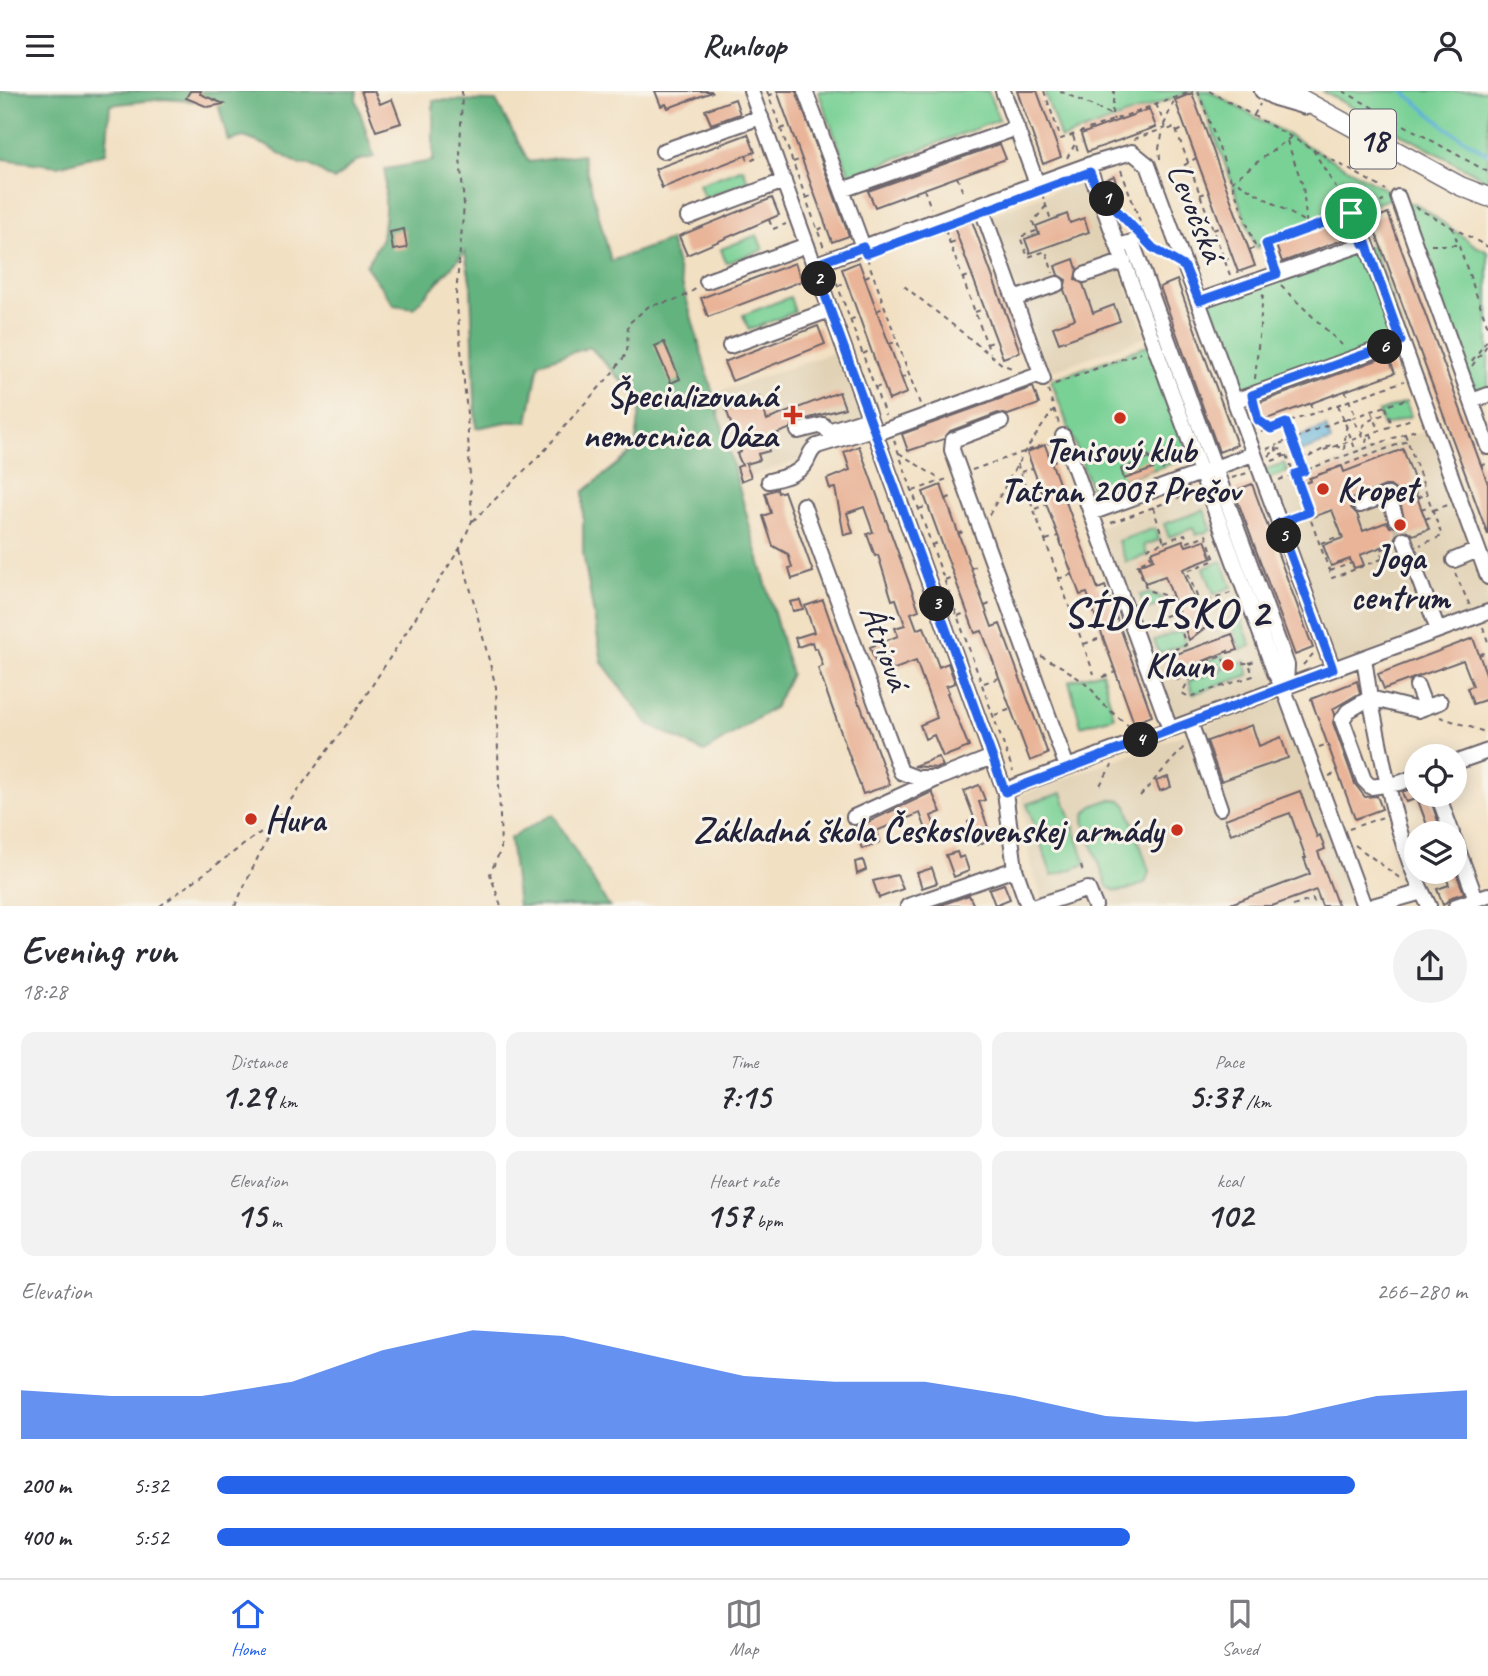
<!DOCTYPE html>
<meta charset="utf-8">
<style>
:root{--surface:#fff;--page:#f2f2f3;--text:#2b2b33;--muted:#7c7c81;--line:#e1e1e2;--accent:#2563eb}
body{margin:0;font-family:Caveat,sans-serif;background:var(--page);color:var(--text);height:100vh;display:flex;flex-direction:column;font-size:26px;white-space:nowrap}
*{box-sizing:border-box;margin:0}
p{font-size:23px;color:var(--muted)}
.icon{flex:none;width:38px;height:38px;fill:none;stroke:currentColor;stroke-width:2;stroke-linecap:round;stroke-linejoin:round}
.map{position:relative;height:815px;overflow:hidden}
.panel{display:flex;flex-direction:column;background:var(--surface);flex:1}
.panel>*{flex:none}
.fabs{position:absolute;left:1404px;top:653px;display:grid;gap:14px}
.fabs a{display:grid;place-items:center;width:63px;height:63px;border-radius:50%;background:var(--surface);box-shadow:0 4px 18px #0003;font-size:35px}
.pin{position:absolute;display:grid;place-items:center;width:60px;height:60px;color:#fff;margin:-30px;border:4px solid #fff;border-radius:50%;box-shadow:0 2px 7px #0007}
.km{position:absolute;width:35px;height:35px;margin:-18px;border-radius:50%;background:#222;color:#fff;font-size:19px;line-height:35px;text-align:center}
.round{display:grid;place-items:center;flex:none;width:74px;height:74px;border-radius:37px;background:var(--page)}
.overview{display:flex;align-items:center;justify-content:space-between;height:119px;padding:0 21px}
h1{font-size:38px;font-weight:700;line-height:52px}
.metrics{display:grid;grid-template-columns:repeat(3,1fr);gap:10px;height:119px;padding:7px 21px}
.metrics div{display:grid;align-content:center;border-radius:14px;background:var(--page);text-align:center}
.metrics b{font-size:35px;font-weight:700}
.metrics small{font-size:19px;font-weight:400}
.metrics p{font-size:19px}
.chart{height:196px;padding:14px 21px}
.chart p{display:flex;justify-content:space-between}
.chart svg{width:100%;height:126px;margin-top:7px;fill:var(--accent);opacity:.7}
ul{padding:0 21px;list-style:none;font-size:23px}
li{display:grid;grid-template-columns:112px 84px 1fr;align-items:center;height:52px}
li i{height:18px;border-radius:9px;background:var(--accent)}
header{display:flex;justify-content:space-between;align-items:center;height:91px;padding:0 21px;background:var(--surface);font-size:32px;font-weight:700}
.menu{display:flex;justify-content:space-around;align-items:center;height:98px;border-top:2px solid var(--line);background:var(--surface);font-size:19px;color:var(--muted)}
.menu a{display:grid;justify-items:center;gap:4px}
.menu .on{color:var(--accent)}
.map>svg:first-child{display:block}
.built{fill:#e1d2b5}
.green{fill:#7ad196;stroke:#4e7a68;stroke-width:2}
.forest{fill:#63b37f;stroke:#426a5d;stroke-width:2}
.water{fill:#5fb1da;stroke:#406a8a;stroke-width:2}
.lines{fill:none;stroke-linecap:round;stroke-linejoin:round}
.stream{stroke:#5fb1da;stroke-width:3.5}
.building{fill:#e9b498;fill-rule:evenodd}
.minor-tunnel{stroke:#c8baa8;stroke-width:14;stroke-dasharray:14 7;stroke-linecap:butt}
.minor-casing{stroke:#6b646b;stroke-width:18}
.major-casing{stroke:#6b646b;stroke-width:21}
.path{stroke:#6b646b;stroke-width:2;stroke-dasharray:5 5;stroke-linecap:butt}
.minor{stroke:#fff;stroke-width:14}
.major{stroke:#fff;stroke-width:18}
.route-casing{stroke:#fff;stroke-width:14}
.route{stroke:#2563eb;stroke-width:9}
.poi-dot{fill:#c8321e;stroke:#f7f3e8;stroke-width:2.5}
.labels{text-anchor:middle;stroke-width:6;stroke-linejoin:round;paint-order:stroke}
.shield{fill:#f7f3e8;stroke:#62616f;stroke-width:2}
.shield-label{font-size:33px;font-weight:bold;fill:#22223b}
.street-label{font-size:35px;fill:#22223b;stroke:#f7f3e8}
.poi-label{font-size:35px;font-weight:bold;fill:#22223b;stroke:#f7f3e8;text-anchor:end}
.district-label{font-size:42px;font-weight:bold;letter-spacing:2px;fill:#22223b;stroke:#f7f3e8}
</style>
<header><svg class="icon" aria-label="menu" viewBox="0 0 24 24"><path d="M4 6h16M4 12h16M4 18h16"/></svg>Runloop<svg class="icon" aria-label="person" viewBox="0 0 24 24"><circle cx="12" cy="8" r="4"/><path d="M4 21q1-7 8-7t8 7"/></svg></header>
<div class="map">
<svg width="1488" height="815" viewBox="0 0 1488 815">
<rect width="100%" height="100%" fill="#f7f3e8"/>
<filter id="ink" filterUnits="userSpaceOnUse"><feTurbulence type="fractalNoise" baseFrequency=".0143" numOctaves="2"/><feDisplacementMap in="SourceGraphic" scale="14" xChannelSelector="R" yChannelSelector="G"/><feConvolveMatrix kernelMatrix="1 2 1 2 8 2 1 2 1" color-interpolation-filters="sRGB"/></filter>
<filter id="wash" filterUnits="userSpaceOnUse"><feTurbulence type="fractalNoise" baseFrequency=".00686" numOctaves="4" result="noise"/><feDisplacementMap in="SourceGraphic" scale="28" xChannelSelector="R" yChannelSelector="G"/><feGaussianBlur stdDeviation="1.57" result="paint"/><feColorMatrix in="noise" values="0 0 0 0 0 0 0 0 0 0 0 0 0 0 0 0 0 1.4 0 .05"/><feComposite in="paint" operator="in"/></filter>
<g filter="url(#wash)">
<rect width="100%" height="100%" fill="#f2e0c3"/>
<path class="built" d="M1087 88 1146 246 1048 281 991 124Z
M844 258 875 345 737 390 713 303Z
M1436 336 1488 487V520L1335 575 1269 396Z
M1205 397 1283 596 1170 638 1096 437Z
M1281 607 1356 815H1045L1031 774 1021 704Z"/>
<path class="green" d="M818 0H988L999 29 850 85Z
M1044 0H1193L1061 48Z
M1198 0H1209L1397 105 1256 157Z
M1322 0H1488V90Z
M743 77 748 91 704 107 699 93Z
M1406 112H1415L1476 155 1488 161V306L1476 310Z
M757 144 763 159 726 172 721 158Z
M1372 154 1407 253 1238 311 1201 205Z
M790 206 795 221 749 239 743 224Z
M1149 254 1190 366 1092 400 1051 289Z
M1406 311 1411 325 1383 335 1378 321Z
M1284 372 1288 381 1270 387 1263 379Z
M1204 419 1212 439 1196 444 1193 437 1169 446 1164 433Z
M1155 437 1159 449 1144 454 1147 464 1126 471 1118 450Z
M1222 470 1232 496 1214 503 1204 477Z
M1148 502 1161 506 1163 513 1145 519 1140 504Z
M1240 525 1251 555 1241 559 1230 528Z
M1181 540 1186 553 1159 562 1154 549Z
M1223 564 1227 574 1191 588 1187 577Z
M1245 570 1249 584 1193 603 1189 590Z
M1102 581 1114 626 1081 635 1069 590Z
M1062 702 1086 773 1052 785 1027 713Z
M1112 708 1121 709 1127 715 1149 780 1146 791C1134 797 1118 805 1107 795L1084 730C1084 714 1099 713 1112 708Z"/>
<path class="forest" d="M0 0H357L356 8 374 66 356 70 334 89 308 73 300 74 265 54 244 46 228 50 218 12 164 8 110 14 106 62 58 75 3 68H0Z
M433 9 496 10 529 71 582 63 611 170 670 149 791 583 775 616 704 661 647 632 602 571 583 462V401L635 359 641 311 590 256 539 272 528 331H507L476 337 471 195 465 161 414 217 394 214 366 175 382 147 385 121V78L433 70Z
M553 723 608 814 609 815H518L510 747Z"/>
<path class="water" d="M1326 336 1331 350 1300 361 1295 347Z"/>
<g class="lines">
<path class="stream" d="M1403 0 1448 38 1488 63"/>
</g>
<g id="blocks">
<path class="building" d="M190 0H201L200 3 224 13 208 16 186 7Z
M361 0H374L380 13 392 8 401 32 376 40Z
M655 0H711L712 1 668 17 666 13 661 15Z
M777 0H796L849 145 832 151Z
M1017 0H1037L1061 66 1043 73Z
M1192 2 1255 175 1238 181 1175 9Z
M735 8 740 23 711 33 705 19Z
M1149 18 1156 36 1087 61 1081 43Z
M748 43 755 61 662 97 655 78Z
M1000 53 1006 68 875 116 868 100Z
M1114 85 1117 95 1107 98 1104 89Z
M772 107 779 124 687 164 679 145Z
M1388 122 1488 393V444L1371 129Z
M1067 123 1070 132 1084 127 1089 141 1030 162 1025 148 1039 143 1036 135Z
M1344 129 1351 146 1282 171 1276 154Z
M972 130 1020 261 1003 267 954 136Z
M404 138 407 157 393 159 390 141Z
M1074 168 1077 178 1075 188 1083 193 1093 222 1114 214 1120 230 1059 252 1053 236 1075 228 1064 199 1066 189 1058 184 1055 175Z
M859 171 907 302 889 309 842 178Z
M795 172 802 190 708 226 701 207Z
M1177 189 1237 354 1219 361 1160 196Z
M818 235 825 253 732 290 724 271Z
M664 251 680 288 671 292 655 255Z
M1388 265 1395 282 1261 330 1255 313Z
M1033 296 1039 313 1008 324 998 322 950 340 944 348 908 360 902 343Z
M839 301 845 317 796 331 789 338 764 347 769 360 758 363 760 369 746 373 751 386 741 390 737 376 742 374 737 363 741 361 726 318 759 306 767 329Z
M1045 354 1098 498 1105 495 1152 625 1134 632 1087 502 1080 504 1027 361Z
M859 355 919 519 911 522 917 538 924 536 939 576 948 572 955 592 946 595 949 601 947 602 969 656 943 666 934 644 925 648 920 634 937 627 916 570 892 579 887 566 875 570 870 556 898 545 895 537 905 534 896 508 892 509 878 464 875 465 867 443 873 441 864 416 847 422 853 442 844 444 835 397 830 398 827 388 850 379 844 361Z
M1403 358 1414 388 1411 390 1429 438 1413 444 1406 439H1400L1395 446V451L1360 464 1364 474 1354 477 1350 468 1331 475 1323 454 1343 447 1332 419 1313 426 1301 393 1311 390 1310 387 1342 375 1344 381ZM1385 395H1390L1397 400 1405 431 1398 437 1390 436 1387 431 1363 440 1357 423 1351 417 1352 408Z
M1150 367 1153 378 1124 388 1121 378Z
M1252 393 1313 557 1295 564 1234 400Z
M941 394 992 536 1000 533 1048 663 1030 670 982 540 975 542 923 401Z
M777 398 778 402 784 400 813 481 792 488 789 477 792 476 788 463 773 455 763 425 771 422 765 402Z
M1183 449 1186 455 1205 449 1212 467 1183 478 1205 537 1189 549 1165 485 1145 492 1139 474 1154 468 1151 461Z
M800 509 803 518 793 520 790 511Z
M823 509 859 613H860L890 694 863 703 818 577 823 575 817 557 814 558 812 551 798 556 795 547 814 541 805 515Z
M1232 543 1238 559 1228 562V560L1177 581 1171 565Z
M1473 547 1488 588V608L1473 613 1467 597 1473 595 1463 569 1384 598 1378 583Z
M1357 590 1360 602 1333 618 1335 623 1333 632 1355 693 1365 706 1377 705 1382 718 1355 728 1311 608Z
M1252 634 1259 655 1281 646 1288 667 1221 690 1207 650Z
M938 666 943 675 937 677 914 675Z
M1168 686 1171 696 1160 700 1156 690Z
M979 694 985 709 979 711 992 748 977 754 968 731 975 729 964 700Z
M1416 696V704H1429L1442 742H1430L1416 704V708L1406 711 1402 701Z
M1300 700 1317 746 1320 744 1325 758 1318 761 1338 815H1322L1316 799 1272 815H1225L1310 783 1304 767H1306L1290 722 1231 743 1225 728Z
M932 701 941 721 931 725 939 746 924 753 921 743 927 741 920 722 876 740 880 751 862 758 855 737Z
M957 761 959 767 964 765 969 780 954 786 946 764Z
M863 769 866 779 857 783 855 771Z
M932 777 937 792 922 797 917 782Z
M1454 777 1464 802 1452 806 1443 814 1437 798 1449 794 1444 780H1454Z
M897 784 903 798 879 807 873 790Z
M1004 793 1010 808 995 814 989 798Z
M969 804 974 815H938Z"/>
</g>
</g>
<g filter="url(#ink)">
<use href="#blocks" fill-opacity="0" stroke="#6b646b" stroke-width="2"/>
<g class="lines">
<path class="minor-tunnel" d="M1396 428 1404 448"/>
<defs>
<path id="minor" d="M751 0 1005 701 1015 778 1028 815
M805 0 842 99 1017 37
M1003 0 1037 93
M1262 0 1275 7 1306 16
M663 60 761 26
M1088 74 1275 582 1283 596 1364 815
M842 99 863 156
M1398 106 1488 356
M980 113 1043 288
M688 126 784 90
M1119 155 1132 151 1287 574 1286 595
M814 174 1088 74 1132 61 1148 74 1333 578
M1084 184 1124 170
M707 190 807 154
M1014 208 1057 193
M1199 210 1366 152 1488 486
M730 255 830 219
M1234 310 1401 250
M1472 310 1488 304
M1001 331 953 349 952 359 1067 676
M798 340 823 334 828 340 869 327
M875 343 1041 283
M1063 345 1170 638
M769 390C781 387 797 384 805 373 810 366 809 360 817 355L873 338
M803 414 901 681 917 687H939
M1360 414 1388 404 1396 428
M1091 422 1253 363
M1404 448 1438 539
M1454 469 1478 459
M1364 567 1370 607 1348 620 1342 629 1364 689 1371 696 1399 692 1416 686
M1417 595 1425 616
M1190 631 1220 717
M1454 672 1488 660
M1005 701 1016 695 1488 521
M1438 704 1452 742
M854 726 939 687 992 666
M1454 748 1476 808
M908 815 1015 778
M1036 815 1088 798 1095 815
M1373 815 1422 801
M1429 815C1395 751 1385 677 1370 607L1418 619 1440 611
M1456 815 1488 804"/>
<path id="major" d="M1287 0 1460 95 1488 106"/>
</defs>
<use href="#minor" class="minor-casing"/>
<use href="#major" class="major-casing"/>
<path class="path" d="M767 0 824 157
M1044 0 1061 48 1193 0
M1060 0 1112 24 1114 29
M1198 0 1256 157 1384 110
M1209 0 1386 99
M1343 0 1488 81
M768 5 777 1
M1156 13 1167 39 1175 36 1230 184
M1112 23 1114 0
M1254 24 1260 13
M1164 34 1175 7
M781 38 789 35
M1177 41 1185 37
M1073 45 1079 63
M1291 46 1232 90 1237 91 1307 132
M1134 48 1166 37
M1287 50 1303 95 1307 138
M1313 59 1351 122 1357 139
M746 64 748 70 761 65
M1067 67 1075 53
M1160 68 1159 57 1163 40
M793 71 802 68
M1121 79 1146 147 1153 157 1166 164
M1167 85 1196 67
M957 86 964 104
M924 98 931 117
M1042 103 1051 129
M1200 104 1208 101
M806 107 815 103
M1046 115 1033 131 1036 140 1020 146 1028 166 1046 160 1053 182
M1415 116 1488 156
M1119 121 1137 139
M769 129 773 138 786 133
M1452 136 1488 236
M818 139 826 135
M945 139 990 262
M1213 139 1221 136
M950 152 959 149
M1267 154 1273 172
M1431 154H1457
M1249 159 1255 157
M867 167 920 313
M1224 169 1232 166
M833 182 885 324
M865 186 872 183
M963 187 972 184
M838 195 846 191
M904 195 1003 274 1015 278
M1281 195 1342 254
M877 220 884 216
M975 221 984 218
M850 229 859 225
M889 253 896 251
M987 253 996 250
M863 263 871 259
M1472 270 1488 248
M1472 275 1488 253
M901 287 908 284
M1255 288 1263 203
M1055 293 1141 261
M875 297 884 294
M1048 299 1059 333
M1345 299 1355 324
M1310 312 1313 321
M1338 314 1356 360
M763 316 779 310
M1386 316 1392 334
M1254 319 1258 329 1270 337
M1372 321 1379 339
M1352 327 1409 307
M1286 332 1299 366
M1261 341 1404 290
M1371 343 1375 354
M1405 343 1442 445 1420 454
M1367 344 1414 327
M894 349 1013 680
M1286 351 1340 329H1346
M1267 358 1278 354
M1324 359 1361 346
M899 362 941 389
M1287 364 1332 487 1395 463
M1269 365 1275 359C1278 358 1280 358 1283 359V364H1279L1276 359C1276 357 1276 355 1277 354L1284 351 1289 352 1301 370 1333 353 1344 359 1347 328H1352C1357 334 1361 341 1367 346L1366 351C1352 333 1374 327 1388 322
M1301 367 1312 363
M1118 370 1142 361 1161 372 1164 382
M1272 370 1293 362
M1051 371 1059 368
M1017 373 1094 583
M1481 375 1488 372
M972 379 1052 351
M1021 381 1033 377
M1232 387 1247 382
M1279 389 1418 338
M1299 391 1407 350
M1412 394 1421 390
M913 400 947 388
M1417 407 1425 403
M946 408 955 404
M1153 416 1164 451 1148 457 1151 467 1137 473 1147 499 1170 506 1186 554 1167 561 1177 589 1190 584
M919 418 928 415
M1035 418 1047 413
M1421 418 1430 415
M1433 419 1448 414
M989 424 1025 360 1054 318
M1293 427 1311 420
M1425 428 1433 425
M473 430 545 359 575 323 610 285 627 262 628 233 649 215 680 208 697 197
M1111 432 1194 401
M958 443 967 439
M1046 449 1058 445
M1164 451 1185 443 1188 451 1206 444 1215 469 1187 480 1200 513 1233 501
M1321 452 1342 444
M932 454 941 450
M1388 454 1392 463
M460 458 496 596 501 758 490 783 501 815
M1383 467 1380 459 1393 454
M971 477 980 474
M1330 480 1352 472
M1455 482 1470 515
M1058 488 1072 483
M945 489 954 485
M985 515 994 511
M958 525 967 521
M1145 532 1173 522
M1483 536 1488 551
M1084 553 1103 546
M1479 564 1488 560
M1041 565 1064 577 1082 590 1093 600 1101 612 1131 637
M1249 572 1257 569
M1303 574 1313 563
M1188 577 1198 573 1209 578 1225 573 1222 565 1206 571 1202 581 1191 585 1188 577
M1191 585 1182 602 1189 606 1253 585 1249 572 1225 573
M1103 586 1116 581
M1487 587H1488
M984 592 999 587
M995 624 1011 618
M1440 626 1488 642
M1319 656 1328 653
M1329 685 1338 682
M1100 694 1112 674
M1140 705 1184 656
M1349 738 1383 726
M1355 754 1401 788
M1081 775 1084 784
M160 815 272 733
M235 815 274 732 352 626 460 457 472 430 467 323 456 204 464 114 460 66 462 0
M1293 815 1313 808 1315 815"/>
<use href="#minor" class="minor"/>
<use href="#major" class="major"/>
</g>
</g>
<g class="lines" filter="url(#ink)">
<defs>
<path id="route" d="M1090 81 1097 99 1153 157 1185 176 1199 210 1277 183 1266 153 1351 122 1363 153 1366 152 1401 250 1252 304 1258 329 1271 338 1286 332 1304 380 1295 383 1309 421 1279 432 1333 578 1005 701 814 174 863 156 866 163Z"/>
</defs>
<use href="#route" class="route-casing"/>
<use href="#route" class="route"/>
</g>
<g class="poi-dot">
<path d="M789.5 313.5h7v7h7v7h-7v7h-7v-7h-7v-7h7z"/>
<circle cx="1120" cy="327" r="7"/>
<circle cx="1323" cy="398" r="7"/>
<circle cx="1400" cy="434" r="7"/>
<circle cx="1228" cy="574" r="7"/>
<circle cx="251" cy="728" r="7"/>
<circle cx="1177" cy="739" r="7"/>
</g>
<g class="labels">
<rect class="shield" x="1350" y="18.5" width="46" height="59" rx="5"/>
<g class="shield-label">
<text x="1373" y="60">18</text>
</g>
<g class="street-label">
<text transform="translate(1197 121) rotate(68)" y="12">Levočská</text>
<text transform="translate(886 556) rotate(70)" y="12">Átriová</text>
</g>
<g class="poi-label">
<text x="777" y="316">Špecializovaná<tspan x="777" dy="40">nemocnica Oáza</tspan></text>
<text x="1120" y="371" text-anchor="middle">Tenisový klub<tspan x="1120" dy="40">Tatran 2007 Prešov</tspan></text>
<text x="1337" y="410" text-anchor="start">Kropet</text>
<text x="1400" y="478" text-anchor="middle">Joga<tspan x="1400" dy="40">centrum</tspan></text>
<text x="1214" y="586">Klaun</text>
<text x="265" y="740" text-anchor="start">Hura</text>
<text x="1163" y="751">Základná škola Československej armády</text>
</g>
<g class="district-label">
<text x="1167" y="535">SÍDLISKO 2</text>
</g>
</g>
</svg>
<div class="fabs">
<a><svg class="icon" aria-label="locate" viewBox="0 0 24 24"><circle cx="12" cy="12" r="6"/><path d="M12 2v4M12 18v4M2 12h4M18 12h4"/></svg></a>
<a><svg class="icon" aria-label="layers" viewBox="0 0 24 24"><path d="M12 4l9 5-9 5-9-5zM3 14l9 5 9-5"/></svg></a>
</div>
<div class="pin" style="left:1351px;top:122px;background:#1e9e55"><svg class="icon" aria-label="arrive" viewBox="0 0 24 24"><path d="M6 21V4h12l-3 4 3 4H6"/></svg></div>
<b class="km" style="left:1107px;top:108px">1</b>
<b class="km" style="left:819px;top:188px">2</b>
<b class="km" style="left:937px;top:513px">3</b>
<b class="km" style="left:1141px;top:649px">4</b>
<b class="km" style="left:1284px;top:445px">5</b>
<b class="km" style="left:1385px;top:256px">6</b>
</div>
<section class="panel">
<div class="overview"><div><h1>Evening run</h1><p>18:28</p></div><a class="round"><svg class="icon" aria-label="share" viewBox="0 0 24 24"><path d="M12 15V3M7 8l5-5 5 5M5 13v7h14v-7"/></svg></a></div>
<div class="metrics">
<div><p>Distance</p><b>1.29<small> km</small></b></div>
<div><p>Time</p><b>7:15</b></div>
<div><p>Pace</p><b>5:37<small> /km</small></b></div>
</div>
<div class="metrics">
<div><p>Elevation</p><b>15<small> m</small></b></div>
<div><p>Heart rate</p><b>157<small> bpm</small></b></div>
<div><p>kcal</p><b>102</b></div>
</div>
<div class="chart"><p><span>Elevation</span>266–280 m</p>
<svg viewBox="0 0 160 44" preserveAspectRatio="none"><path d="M0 44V27L10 29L20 29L30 24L40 13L50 6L60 8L70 15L80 22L90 24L100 24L110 29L120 36L130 38L140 36L150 29L160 27V44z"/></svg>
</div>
<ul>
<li><b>200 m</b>5:32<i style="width:91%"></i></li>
<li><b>400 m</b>5:52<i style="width:73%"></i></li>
</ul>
</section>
<nav class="menu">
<a class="on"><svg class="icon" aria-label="home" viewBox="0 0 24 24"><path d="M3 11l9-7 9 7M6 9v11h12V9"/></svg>Home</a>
<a><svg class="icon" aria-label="map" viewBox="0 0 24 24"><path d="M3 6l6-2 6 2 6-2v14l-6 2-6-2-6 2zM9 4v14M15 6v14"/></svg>Map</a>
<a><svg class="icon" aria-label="saved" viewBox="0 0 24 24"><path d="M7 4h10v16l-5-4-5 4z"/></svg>Saved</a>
</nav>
